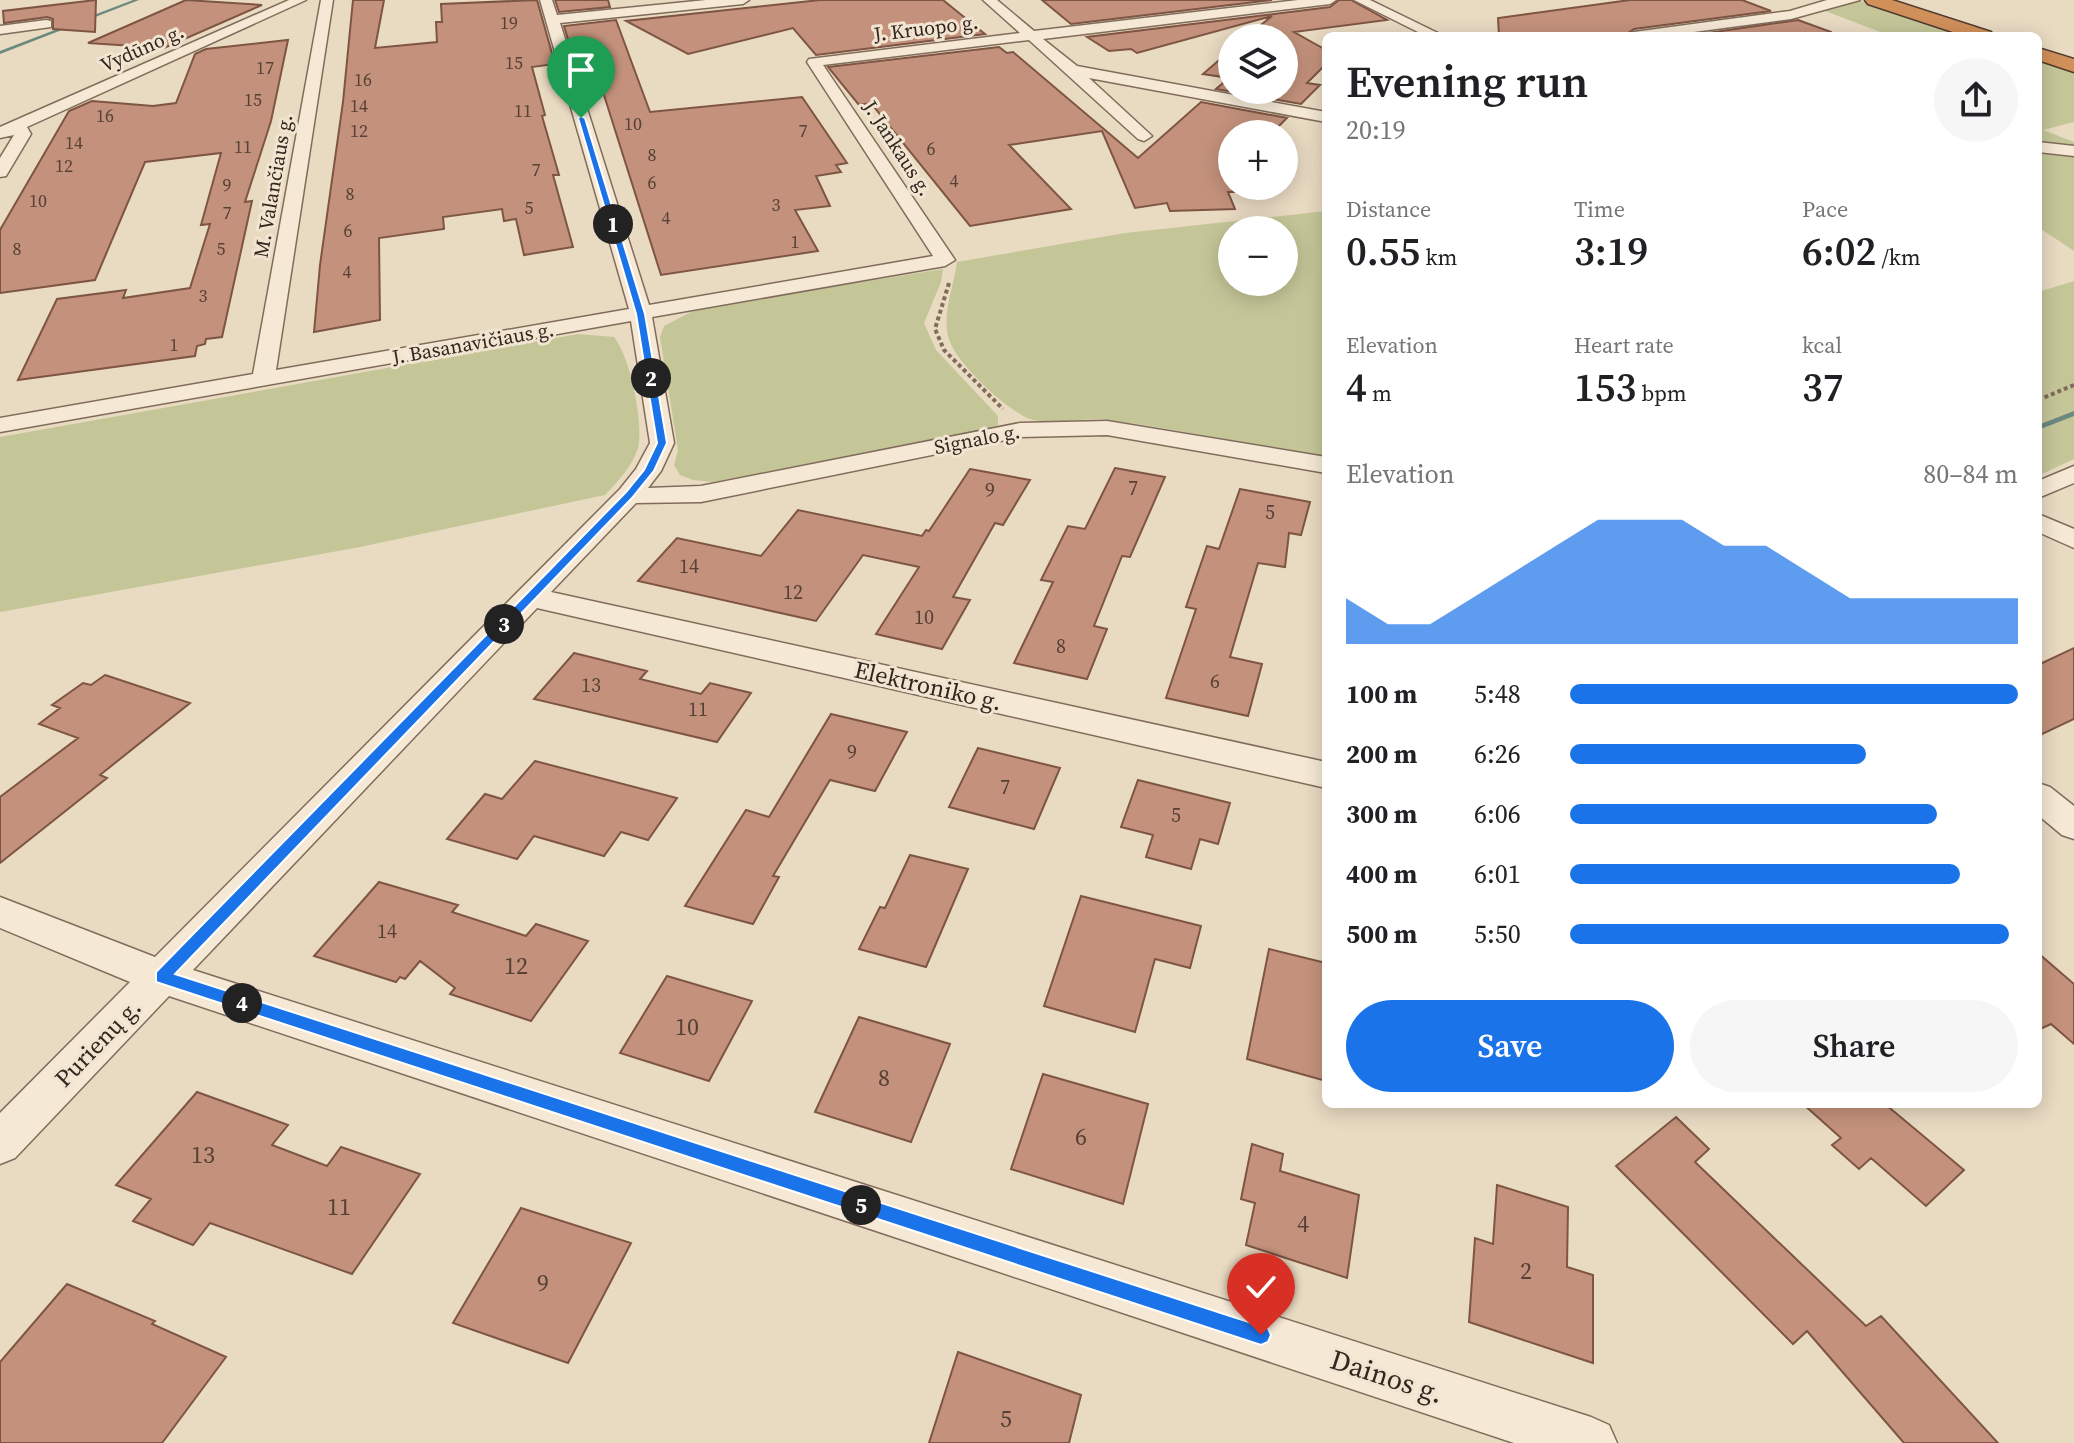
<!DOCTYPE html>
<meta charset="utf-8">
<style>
:root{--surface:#fff;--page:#f6f6f6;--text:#202124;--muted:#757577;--accent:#1a73e8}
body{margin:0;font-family:"Source Serif 4",serif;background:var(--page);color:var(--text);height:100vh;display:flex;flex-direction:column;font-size:30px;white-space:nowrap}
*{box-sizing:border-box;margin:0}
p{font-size:26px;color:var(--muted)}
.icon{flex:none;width:44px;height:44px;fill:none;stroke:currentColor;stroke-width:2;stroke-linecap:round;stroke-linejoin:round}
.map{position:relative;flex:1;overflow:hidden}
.drawer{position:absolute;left:1322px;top:32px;width:720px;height:1076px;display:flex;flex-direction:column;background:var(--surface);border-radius:12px;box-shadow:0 4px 20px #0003}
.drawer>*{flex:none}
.fabs{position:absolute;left:1218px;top:24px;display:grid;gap:16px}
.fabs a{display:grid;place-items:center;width:80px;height:80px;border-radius:50%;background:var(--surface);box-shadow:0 4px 20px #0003;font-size:40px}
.pin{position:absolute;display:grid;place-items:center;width:68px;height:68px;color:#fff;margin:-82px -34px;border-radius:50% 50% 50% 0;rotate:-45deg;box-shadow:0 0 8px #0007}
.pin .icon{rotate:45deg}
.km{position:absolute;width:40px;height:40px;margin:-20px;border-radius:50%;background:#222;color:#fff;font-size:22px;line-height:40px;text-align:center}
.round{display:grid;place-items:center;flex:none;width:84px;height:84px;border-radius:42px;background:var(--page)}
.summary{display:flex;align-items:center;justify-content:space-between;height:136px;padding:0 24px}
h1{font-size:44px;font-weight:600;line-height:60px}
.figures{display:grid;grid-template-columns:repeat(3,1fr);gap:12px;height:136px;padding:8px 24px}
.figures div{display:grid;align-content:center}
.figures b{font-size:40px;font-weight:600}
.figures small{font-size:22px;font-weight:400}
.figures p{font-size:22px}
.chart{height:224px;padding:16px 24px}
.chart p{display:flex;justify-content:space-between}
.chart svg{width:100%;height:144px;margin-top:8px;fill:var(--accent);opacity:.7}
.action{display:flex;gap:16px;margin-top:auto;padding:16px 24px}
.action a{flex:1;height:92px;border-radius:48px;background:var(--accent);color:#fff;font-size:32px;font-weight:600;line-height:92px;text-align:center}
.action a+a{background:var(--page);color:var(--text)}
ul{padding:0 24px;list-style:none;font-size:26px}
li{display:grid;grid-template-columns:128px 96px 1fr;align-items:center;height:60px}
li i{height:20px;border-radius:10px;background:var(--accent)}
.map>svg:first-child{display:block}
.green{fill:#c5c698;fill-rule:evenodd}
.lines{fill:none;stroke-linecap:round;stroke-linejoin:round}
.stream{fill:#6c897f;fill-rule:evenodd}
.building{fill:#c4927c;stroke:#7e5543;stroke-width:2}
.street-casing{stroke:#816c5b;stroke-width:3}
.highway-casing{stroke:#4f3b2f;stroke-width:3}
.path{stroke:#816c5b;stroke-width:4;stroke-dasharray:4 3;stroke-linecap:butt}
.street{fill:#f5e8d5;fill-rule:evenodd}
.highway{fill:#d1905a;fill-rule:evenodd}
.route{fill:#1a73e8;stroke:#fff;stroke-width:2}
.labels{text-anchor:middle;stroke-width:6;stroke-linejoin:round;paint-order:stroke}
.far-number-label{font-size:18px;fill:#574136}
.far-street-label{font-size:20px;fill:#33261e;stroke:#f1e5d1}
.number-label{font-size:20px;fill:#574136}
.street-label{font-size:24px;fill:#33261e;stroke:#f1e5d1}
.near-number-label{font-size:24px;fill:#574136}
.near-street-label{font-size:28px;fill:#33261e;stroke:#f1e5d1}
</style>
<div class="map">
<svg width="2074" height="1443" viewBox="0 0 2074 1443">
<rect width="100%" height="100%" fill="#e9dac2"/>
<path class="green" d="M1869 1 1970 36H1891L1825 11 1845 3Z
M2038 59 2074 72V122L2043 130 2074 142V251L2038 227Z
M1326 211V457C1254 445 1182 430 1109 420 1084 416 1054 427 1030 419 1006 410 956 363 949 339 941 317 954 286 957 262L1125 233ZM1232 230H1284V282H1232Z
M943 269 941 282 924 323 936 350 998 416V425L980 431 713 482 693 480 680 475 674 465 678 450 660 337 664 326 691 312 718 305Z
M2074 281V459L2038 476V292Z
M578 334 614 337C630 356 644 424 638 448 632 467 618 481 605 495L360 547 0 612V437Z"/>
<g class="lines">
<path class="stream" d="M133 0H139L0 54V51Z
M2074 411V416L2038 430V425Z"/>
</g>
<path class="building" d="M96 0 95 32 53 29V19L47 17 4 23 3 11Z
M186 0 262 5 164 48 88 43Z
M353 0H384L375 48 437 42 436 22H442L441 4 537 0 555 64 532 67 545 115 542 116 559 175H553L573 247 524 255 516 219 504 221 502 209 443 217 444 229 379 238 380 320 314 332 320 265 343 102Z
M555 0H608L610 7 559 12Z
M820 0H943L985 34 816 55 793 28 688 54 626 21Z
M1042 0H1272L1071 24Z
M1339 0H1351L1387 20 1294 32 1326 50V64L1307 83 1320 85 1301 104 1216 89 1229 78 1203 74 1232 49V90H1284V38H1245L1272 16 1137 53 1131 49 1109 51 1087 37 1330 7Z
M1630 0H1742L1771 11 1634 29 1624 36H1499L1498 18Z
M616 20 650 112 802 97 847 163 836 165 841 172 816 176 830 206 795 210 818 251 661 275 603 92 599 93 595 64 575 62 564 26Z
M1798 20 1831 32V36H1687Z
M288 40 271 121 245 202 252 201 222 337 206 339 205 344 197 346 195 356 18 380 57 299 126 290 123 298 190 288 210 224 201 225 221 153 145 162 95 280 0 293V230L69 111 92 101 153 106 176 103 195 54 206 49Z
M999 47 1007 53 1013 52 1138 158 1201 102 1287 118 1277 128 1251 127 1244 134H1232V162L1224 163 1232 186 1238 192H1228L1235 209 1170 211 1167 203 1135 208 1102 131 1009 145 1071 209 970 226 871 103 859 105 828 67Z
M1115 468 1165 477 1130 557 1122 556 1094 626 1107 629 1087 679 1014 663 1053 582 1041 580 1068 526 1085 529Z
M970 469 1030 480 1003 525 995 523 953 597 970 600 942 649 876 634 919 567 863 555 816 621 638 581 677 538 761 556 798 510 922 536 926 530 929 531Z
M1240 489 1310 502 1301 535 1289 533 1285 567 1258 563 1230 657 1262 664 1248 716 1166 698 1196 609 1186 607 1207 546 1219 549Z
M2074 648V719L2038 736V665Z
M574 653 647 671 640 679 701 694 710 683 751 693 717 742 534 699Z
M105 675 190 703 100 775 107 778 0 863V797L78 738 39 724 60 708 52 705 83 683 91 685Z
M831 714 907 732 875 791 830 780 773 876 779 877 753 924 685 906 746 810 769 817Z
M978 748 1060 768 1034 829 949 807Z
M535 761 677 798 648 840 621 832 604 856 534 836 517 859 447 839 485 794 502 799Z
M1138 780 1230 803 1218 844 1200 839 1191 869 1146 857 1153 835 1121 827Z
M910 855 968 869 926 967 859 949 880 907 885 908Z
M379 882 458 905 452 912 526 936 536 924 588 941 531 1021 450 994 455 988 420 961 405 979 400 977 396 982 314 956Z
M1081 896 1201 926 1190 968 1155 959 1135 1032 1044 1006Z
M1269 949 1326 963V1081L1247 1059Z
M2038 953 2074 984V1044L2051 1024 2038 1030Z
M667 976 752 1001 709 1081 620 1053Z
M859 1017 950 1044 911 1142 815 1112Z
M1043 1074 1148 1104 1123 1204 1011 1169Z
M197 1092 288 1125 272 1145 327 1166 341 1147 420 1174 352 1274 210 1223 193 1245 133 1221 151 1199 116 1185Z
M1803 1104H1885L1964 1170 1926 1206 1871 1158 1859 1169 1832 1145 1841 1138Z
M1676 1117 1709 1149 1695 1162 1866 1326 1881 1316 1998 1443H1904L1807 1331 1793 1344 1616 1166Z
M1252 1144 1283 1154 1280 1171 1359 1195 1347 1278 1246 1245 1255 1203 1241 1199Z
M1497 1185 1568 1207 1567 1267 1593 1275V1363L1469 1322 1475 1238 1493 1244Z
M521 1208 631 1243 568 1363 453 1323Z
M67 1284 155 1321 152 1324 226 1357 162 1443H0V1362Z
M958 1352 1081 1395 1069 1443H929Z"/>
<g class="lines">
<defs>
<path id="street" d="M289 0H306L27 127 31 134 6 176 0 177V158L14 135 0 138V127Z
M321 0H333L276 370 629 309 540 0H552L557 15 706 0H749L743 4 560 23 649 305 933 256 807 62 809 59 1020 33 983 0H997L1034 31 1298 0H1336L1330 4 1043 39 1077 66 1326 112V122L1089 78 1152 136 1144 141 1138 139 1029 40 823 65 955 260 945 266 652 317 674 443 661 471 648 488 701 486 1020 423 1107 421 1326 457V473L1107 435 1020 437 701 502 636 503 551 592 1326 762V788L537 608 193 970 1591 1417 1609 1425 1617 1443H1514L169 996 15 1158 0 1164V1113L130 982 0 928V897L155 957 620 489 636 469 650 443 631 321 0 432V418L253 374Z
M1354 0H1370L1444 36H1426Z
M1827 0H1860L1791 19 1664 36H1627L1634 32 1790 11Z
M46 20 51 21V27L0 34V26Z
M2038 142 2074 146V156L2038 152Z
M2074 466V483L2038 498V481Z
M2038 514 2074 529V548L2038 532Z
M2038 783 2050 787 2074 806V839L2062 835 2038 815Z"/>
<path id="highway" d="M1865 0H1892L1991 32 1993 36H1965L1868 4Z
M2038 48 2074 59V72L2038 60Z"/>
</defs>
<use href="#street" class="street-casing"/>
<use href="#highway" class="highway-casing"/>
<path class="path" d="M949 283 935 329 944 350 1003 409
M2038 400 2074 385"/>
<use href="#street" class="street"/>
<use href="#highway" class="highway"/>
</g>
<path class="route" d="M581 116 585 118 645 314 667 443 654 471 633 497 175 974 1261 1326 1268 1328 1271 1335 1268 1342 1261 1345 156 982V972L626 492 644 470 657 443 636 314 578 118Z"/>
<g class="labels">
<g class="far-number-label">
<text x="509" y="29">19</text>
<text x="514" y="69">15</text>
<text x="265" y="74">17</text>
<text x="363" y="86">16</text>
<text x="253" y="106">15</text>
<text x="359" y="112">14</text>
<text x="523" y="117">11</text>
<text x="105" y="122">16</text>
<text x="633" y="130">10</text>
<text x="359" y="137">12</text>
<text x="803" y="137">7</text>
<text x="74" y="149">14</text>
<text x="243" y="153">11</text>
<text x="931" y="155">6</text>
<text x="652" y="161">8</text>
<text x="64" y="172">12</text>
<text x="536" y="176">7</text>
<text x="954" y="187">4</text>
<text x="652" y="189">6</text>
<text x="227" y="191">9</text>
<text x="350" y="200">8</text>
<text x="38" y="207">10</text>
<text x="776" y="211">3</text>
<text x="529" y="214">5</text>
<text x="227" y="219">7</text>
<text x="666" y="224">4</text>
<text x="348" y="237">6</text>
<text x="795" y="248">1</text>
<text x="17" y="255">8</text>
<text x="221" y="255">5</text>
<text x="347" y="278">4</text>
<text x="203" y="302">3</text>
<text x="174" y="351">1</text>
</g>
<g class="far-street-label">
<text transform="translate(926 28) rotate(-7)" y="7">J. Kruopo g.</text>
<text transform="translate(142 48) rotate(-24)" y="7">Vydūno g.</text>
<text transform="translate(898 148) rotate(57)" y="7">J. Jankaus g.</text>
<text transform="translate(273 186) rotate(-80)" y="7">M. Valančiaus g.</text>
<text transform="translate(473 343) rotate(-10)" y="7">J. Basanavičiaus g.</text>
<text transform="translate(977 439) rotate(-11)" y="7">Signalo g.</text>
</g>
<g class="number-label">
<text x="1133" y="495">7</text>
<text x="990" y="497">9</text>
<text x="1270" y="519">5</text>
<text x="689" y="573">14</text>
<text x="793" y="599">12</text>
<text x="924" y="624">10</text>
<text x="1061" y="653">8</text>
<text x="1215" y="688">6</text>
<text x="591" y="692">13</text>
<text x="698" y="716">11</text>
<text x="852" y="759">9</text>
<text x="1005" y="794">7</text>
<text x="1176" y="822">5</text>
<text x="387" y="938">14</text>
</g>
<g class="street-label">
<text transform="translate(928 686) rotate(13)" y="8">Elektroniko g.</text>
<text transform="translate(98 1043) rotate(-46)" y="8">Purienų g.</text>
</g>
<g class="near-number-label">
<text x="516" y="974">12</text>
<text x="687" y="1035">10</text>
<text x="884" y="1086">8</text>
<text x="1081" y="1145">6</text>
<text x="203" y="1163">13</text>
<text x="339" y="1215">11</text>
<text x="1303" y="1232">4</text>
<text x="1526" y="1279">2</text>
<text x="543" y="1291">9</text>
<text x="1006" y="1427">5</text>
</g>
<g class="near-street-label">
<text transform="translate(1387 1376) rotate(18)" y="10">Dainos g.</text>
</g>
</g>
</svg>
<div class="fabs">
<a><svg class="icon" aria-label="layers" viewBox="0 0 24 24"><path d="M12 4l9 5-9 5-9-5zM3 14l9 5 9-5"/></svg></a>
<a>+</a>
<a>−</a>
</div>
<div class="pin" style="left:581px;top:118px;background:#1e9e55"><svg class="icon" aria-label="arrive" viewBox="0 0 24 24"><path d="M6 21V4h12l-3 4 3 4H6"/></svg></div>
<div class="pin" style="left:1261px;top:1335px;background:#d93025"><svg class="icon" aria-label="check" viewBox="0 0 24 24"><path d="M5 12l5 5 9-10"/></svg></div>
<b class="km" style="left:613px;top:224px">1</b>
<b class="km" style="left:651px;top:378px">2</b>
<b class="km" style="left:504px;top:624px">3</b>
<b class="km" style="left:242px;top:1003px">4</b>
<b class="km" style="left:861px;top:1205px">5</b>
<section class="drawer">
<div class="summary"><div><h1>Evening run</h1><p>20:19</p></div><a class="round"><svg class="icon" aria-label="share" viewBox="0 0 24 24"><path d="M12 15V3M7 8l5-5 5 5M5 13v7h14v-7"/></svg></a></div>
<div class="figures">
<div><p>Distance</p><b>0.55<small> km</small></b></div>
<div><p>Time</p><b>3:19</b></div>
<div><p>Pace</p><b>6:02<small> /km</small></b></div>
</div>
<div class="figures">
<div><p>Elevation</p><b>4<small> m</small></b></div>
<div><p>Heart rate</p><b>153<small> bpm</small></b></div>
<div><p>kcal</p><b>37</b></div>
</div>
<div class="chart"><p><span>Elevation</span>80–84 m</p>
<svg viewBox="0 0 160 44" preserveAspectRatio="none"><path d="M0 44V30L10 38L20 38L30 30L40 22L50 14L60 6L70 6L80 6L90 14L100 14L110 22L120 30L130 30L140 30L150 30L160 30V44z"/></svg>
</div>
<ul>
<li><b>100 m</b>5:48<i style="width:100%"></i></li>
<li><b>200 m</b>6:26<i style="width:66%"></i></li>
<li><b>300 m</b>6:06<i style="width:82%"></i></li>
<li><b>400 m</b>6:01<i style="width:87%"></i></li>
<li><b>500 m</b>5:50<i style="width:98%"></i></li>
</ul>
<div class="action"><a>Save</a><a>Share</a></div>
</section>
</div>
